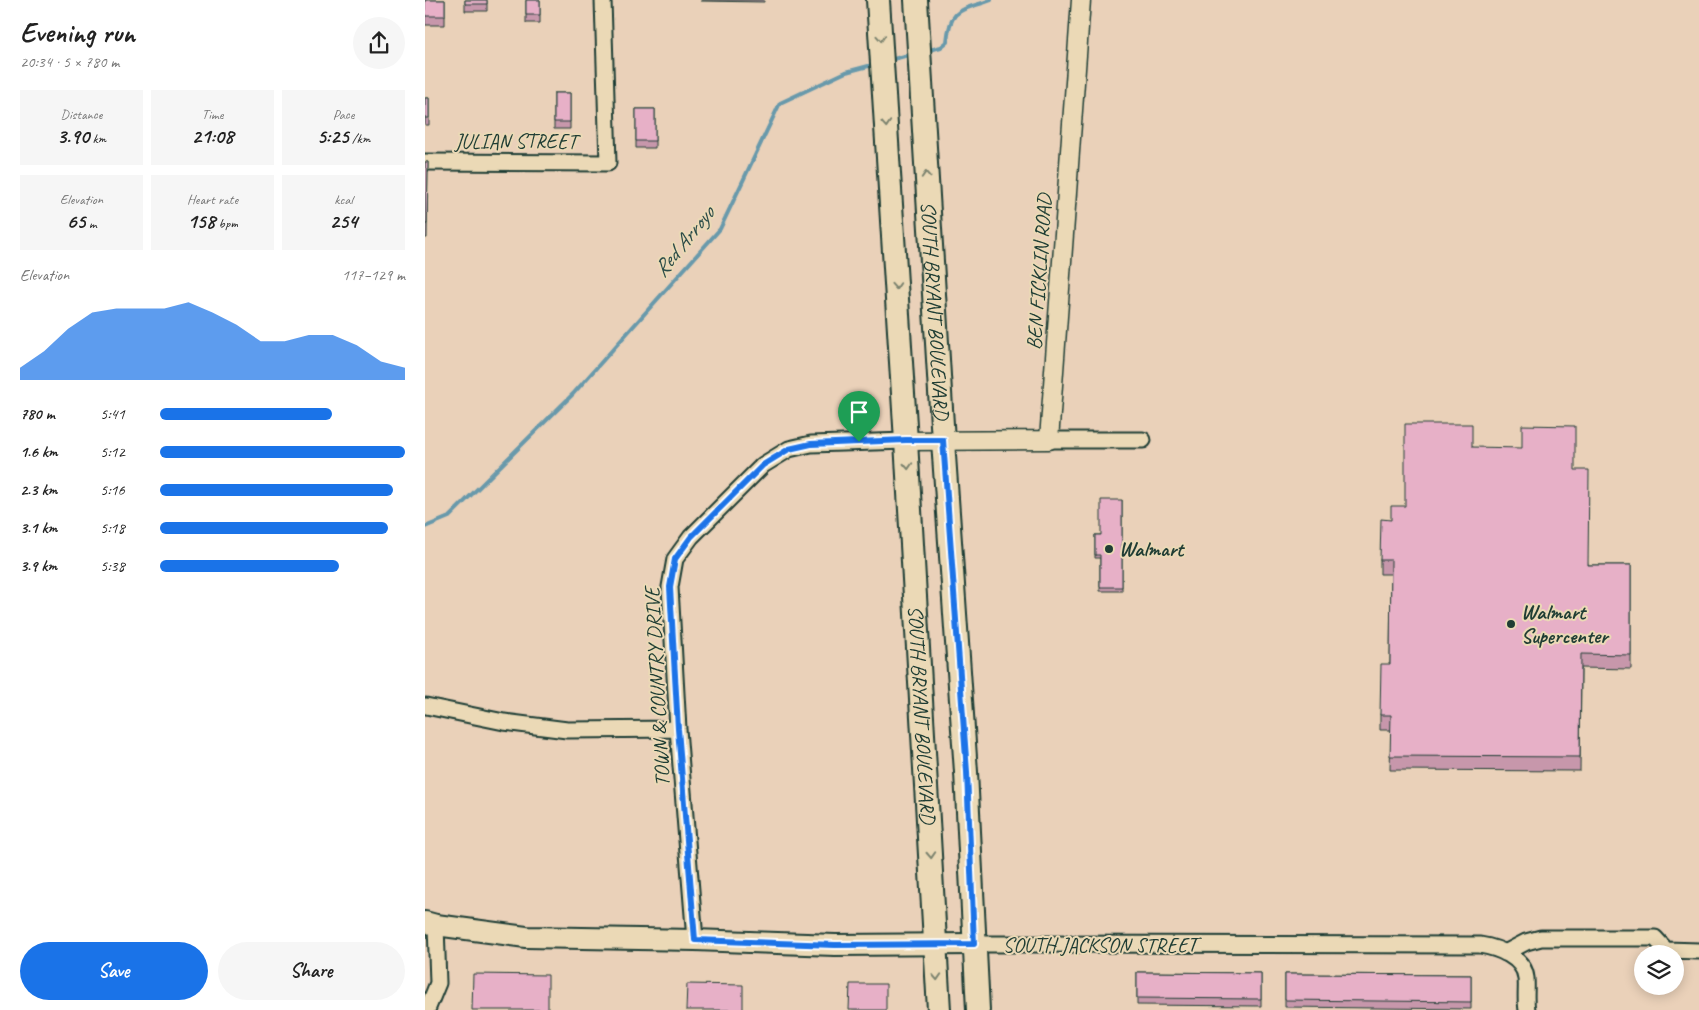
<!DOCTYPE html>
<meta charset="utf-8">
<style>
:root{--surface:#fff;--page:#f6f6f6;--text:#222;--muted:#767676;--accent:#1a73e8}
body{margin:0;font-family:Caveat,sans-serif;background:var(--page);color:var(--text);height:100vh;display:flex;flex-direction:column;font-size:19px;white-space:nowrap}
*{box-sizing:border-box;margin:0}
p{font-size:16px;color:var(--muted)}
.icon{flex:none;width:28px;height:28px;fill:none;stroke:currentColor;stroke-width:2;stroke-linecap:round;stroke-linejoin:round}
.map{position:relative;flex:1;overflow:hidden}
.panel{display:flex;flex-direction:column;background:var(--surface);width:425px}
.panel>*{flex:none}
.fabs{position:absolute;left:1209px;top:945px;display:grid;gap:10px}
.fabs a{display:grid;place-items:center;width:50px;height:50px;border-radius:50%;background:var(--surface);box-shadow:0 2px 12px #0003;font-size:25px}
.pin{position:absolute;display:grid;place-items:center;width:42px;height:42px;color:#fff;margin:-51px -21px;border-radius:50% 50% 50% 0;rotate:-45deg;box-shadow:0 0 5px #0007}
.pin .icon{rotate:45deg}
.round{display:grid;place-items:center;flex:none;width:52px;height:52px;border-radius:26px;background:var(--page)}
.overview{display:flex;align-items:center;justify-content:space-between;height:85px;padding:0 20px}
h1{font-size:28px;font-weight:600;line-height:38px}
.metrics{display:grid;grid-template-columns:repeat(3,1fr);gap:8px;height:85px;padding:5px 20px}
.metrics div{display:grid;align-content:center;border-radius:0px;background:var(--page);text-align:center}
.metrics b{font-size:21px;font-weight:600}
.metrics small{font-size:14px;font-weight:400}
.metrics p{font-size:14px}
.chart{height:140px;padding:10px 20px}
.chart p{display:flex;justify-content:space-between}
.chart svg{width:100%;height:90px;margin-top:5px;fill:var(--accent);opacity:.7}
.action{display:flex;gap:10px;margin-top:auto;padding:10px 20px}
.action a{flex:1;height:58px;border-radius:30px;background:var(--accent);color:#fff;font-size:20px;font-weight:600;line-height:58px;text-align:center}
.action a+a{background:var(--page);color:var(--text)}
ul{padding:0 20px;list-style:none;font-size:16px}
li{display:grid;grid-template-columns:80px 60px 1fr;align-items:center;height:38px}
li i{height:12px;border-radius:6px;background:var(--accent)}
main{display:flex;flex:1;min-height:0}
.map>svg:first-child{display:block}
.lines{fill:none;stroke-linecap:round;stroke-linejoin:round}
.stream{stroke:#6899ab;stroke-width:4}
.minor-casing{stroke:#1f3d34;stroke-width:19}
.tertiary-casing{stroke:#1f3d34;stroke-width:21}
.secondary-casing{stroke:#1f3d34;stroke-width:24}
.primary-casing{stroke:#1f3d34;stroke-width:26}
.minor{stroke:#ebd9b6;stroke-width:15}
.tertiary{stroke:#ebd9b6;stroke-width:18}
.secondary{stroke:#ebd9b6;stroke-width:20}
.primary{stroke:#ebd9b6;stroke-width:22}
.wall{fill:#c797ab;stroke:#1f3d34}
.building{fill:#e7b0c7;stroke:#1f3d34}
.oneway{stroke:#7b836e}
.route-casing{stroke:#fff;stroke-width:10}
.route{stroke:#1a73e8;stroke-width:6}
.poi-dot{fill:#1f3d34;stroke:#ebd9b6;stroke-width:2}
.labels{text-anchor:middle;stroke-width:4;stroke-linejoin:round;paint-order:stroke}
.street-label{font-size:21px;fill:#1f3d34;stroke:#ebd9b6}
.poi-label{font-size:21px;font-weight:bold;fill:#1f3d34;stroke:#ebd9b6;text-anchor:start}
.water-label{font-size:22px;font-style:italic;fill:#2b4c48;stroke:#ebd9b6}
</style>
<main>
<section class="panel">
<div class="overview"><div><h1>Evening run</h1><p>20:34 · 5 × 780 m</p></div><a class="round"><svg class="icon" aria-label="share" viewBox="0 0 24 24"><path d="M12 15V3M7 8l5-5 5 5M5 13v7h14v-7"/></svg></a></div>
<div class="metrics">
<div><p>Distance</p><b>3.90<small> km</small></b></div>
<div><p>Time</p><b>21:08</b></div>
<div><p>Pace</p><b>5:25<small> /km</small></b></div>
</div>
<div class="metrics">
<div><p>Elevation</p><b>65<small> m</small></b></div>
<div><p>Heart rate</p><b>158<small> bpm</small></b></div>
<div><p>kcal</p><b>254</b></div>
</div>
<div class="chart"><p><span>Elevation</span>117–129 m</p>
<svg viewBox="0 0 160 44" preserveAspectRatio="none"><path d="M0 44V38L10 30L20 19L30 11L40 9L50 9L60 9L70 6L80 11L90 17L100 25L110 25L120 22L130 22L140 27L150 35L160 38V44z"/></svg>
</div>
<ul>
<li><b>780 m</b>5:41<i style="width:70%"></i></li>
<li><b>1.6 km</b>5:12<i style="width:100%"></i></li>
<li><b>2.3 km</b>5:16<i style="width:95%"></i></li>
<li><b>3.1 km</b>5:18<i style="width:93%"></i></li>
<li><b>3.9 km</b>5:38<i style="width:73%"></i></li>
</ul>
<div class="action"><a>Save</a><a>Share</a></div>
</section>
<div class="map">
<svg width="1274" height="1010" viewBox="0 0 1274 1010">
<rect width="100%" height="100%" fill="#ead1b9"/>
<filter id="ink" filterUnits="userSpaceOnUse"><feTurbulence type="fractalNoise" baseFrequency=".02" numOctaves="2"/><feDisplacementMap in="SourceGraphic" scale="10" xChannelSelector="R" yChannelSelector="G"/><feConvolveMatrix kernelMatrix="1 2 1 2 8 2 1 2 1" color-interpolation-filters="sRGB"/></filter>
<g filter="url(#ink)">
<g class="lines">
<path class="stream" d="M501 51 516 47 522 42C525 7 536 11 566 0
M465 60 487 54
M0 527 24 517 148 394 295 229 355 103 421 72 451 64"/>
<defs>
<path id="minor" d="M0 162 183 163 178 0
M624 440H718
M1 706 79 722 142 730 253 729
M270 940 253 729 245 587 250 559 266 537 338 465 364 449 386 444 481 441
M549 944 1055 945C1073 948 1099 957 1101 978 1102 989 1100 999 1102 1010
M1080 953 1101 942 1116 938H1230L1241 950 1274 951
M2 1010 13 983 11 925"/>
<path id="tertiary" d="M481 441 624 440 656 0"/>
<path id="secondary" d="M0 922 11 925 101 937 270 940 410 945 549 944"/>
<g id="primary">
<path id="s1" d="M453 0 481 441 514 1010"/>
<path id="s2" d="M491 0 518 441 541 772 553 1010"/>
</g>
</defs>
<use href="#minor" class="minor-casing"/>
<use href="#tertiary" class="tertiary-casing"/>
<use href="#secondary" class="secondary-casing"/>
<use href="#primary" class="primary-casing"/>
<use href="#minor" class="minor"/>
<use href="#tertiary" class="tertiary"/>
<use href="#secondary" class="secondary"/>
<use href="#primary" class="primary"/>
</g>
<path class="wall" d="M0 0H20V25H0Z
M40 0H62V11H40Z
M101 0H115V23H101Z
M276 0H339V2L276 1Z
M129 93H145V129H129Z
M0 98H4V125H0Z
M211 109H230V148H211Z
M0 162H3L2 238H0Z
M1047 447 1150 470 1163 565H1206V669L1156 668 1155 771 965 770 966 730H955V715L965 664 966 574H955V560L966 520 980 506Z
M697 500V591H675V558H670V535H676Z
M712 972 836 973V1006L712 1005Z
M860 974 1046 975V1009L860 1007Z"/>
<path class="building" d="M0 0H20V16H0Z
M40 0H62V4H40Z
M101 0H115V15H101Z
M129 93H145V122H129Z
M0 98H4V118H0Z
M211 109H230V141H211Z
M0 162H3L2 224H0Z
M980 424H1047V447L1097 448V425L1150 426V470H1164L1163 565H1206V655L1156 654 1155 757 965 756 966 715H955L956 664H965L966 560H955L956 519 966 520V506H980Z
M676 500H697V587H675V555H670V535H676Z
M712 972 836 973V999L712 998Z
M48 974 123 975V1010H47Z
M860 974 1046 975V1002L860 1000Z
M262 984 318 985V1010H261Z
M425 984H461V1010H424Z"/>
<defs><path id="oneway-chevron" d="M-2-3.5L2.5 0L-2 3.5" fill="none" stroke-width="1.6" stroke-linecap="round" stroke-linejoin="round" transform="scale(1.25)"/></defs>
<g class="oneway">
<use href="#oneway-chevron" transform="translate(456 38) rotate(86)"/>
<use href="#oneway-chevron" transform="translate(461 124) rotate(86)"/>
<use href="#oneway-chevron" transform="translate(501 175) rotate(-93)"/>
<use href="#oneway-chevron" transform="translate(471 286) rotate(86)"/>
<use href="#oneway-chevron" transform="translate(483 466) rotate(87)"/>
<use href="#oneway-chevron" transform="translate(506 855) rotate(87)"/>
<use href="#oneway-chevron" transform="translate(512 977) rotate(87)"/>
</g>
</g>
<g class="lines" filter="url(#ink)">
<defs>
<path id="route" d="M481 440H518L542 772 549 944 410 945 270 940 253 729 245 587 250 559 266 537 338 465 364 449 386 444Z"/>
</defs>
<use href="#route" class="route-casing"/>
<use href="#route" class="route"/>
</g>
<g class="poi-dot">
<circle cx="684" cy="549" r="5"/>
<circle cx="1086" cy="624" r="5"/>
</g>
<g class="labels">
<g class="street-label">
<text x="91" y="148">JULIAN STREET</text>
<text transform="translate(614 272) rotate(-86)" y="7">BEN FICKLIN ROAD</text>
<text dy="7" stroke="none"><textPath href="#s2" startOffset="311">SOUTH BRYANT BOULEVARD</textPath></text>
<text transform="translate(232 687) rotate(-93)" y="7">TOWN &amp; COUNTRY DRIVE</text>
<text dy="7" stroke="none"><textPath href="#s1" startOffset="716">SOUTH BRYANT BOULEVARD</textPath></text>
<text x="675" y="952">SOUTH JACKSON STREET</text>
</g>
<g class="poi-label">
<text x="694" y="556">Walmart</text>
<text x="1096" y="619">Walmart<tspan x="1096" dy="24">Supercenter</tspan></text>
</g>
<g class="water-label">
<text transform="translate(258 241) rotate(-51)" y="8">Red Arroyo</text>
</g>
</g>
</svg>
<div class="fabs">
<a><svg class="icon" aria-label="layers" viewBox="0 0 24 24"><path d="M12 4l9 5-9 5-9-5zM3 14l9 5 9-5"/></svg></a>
</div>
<div class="pin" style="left:434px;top:442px;background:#1e9e55"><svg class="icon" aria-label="arrive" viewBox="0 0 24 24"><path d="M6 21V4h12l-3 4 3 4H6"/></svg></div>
</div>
</main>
